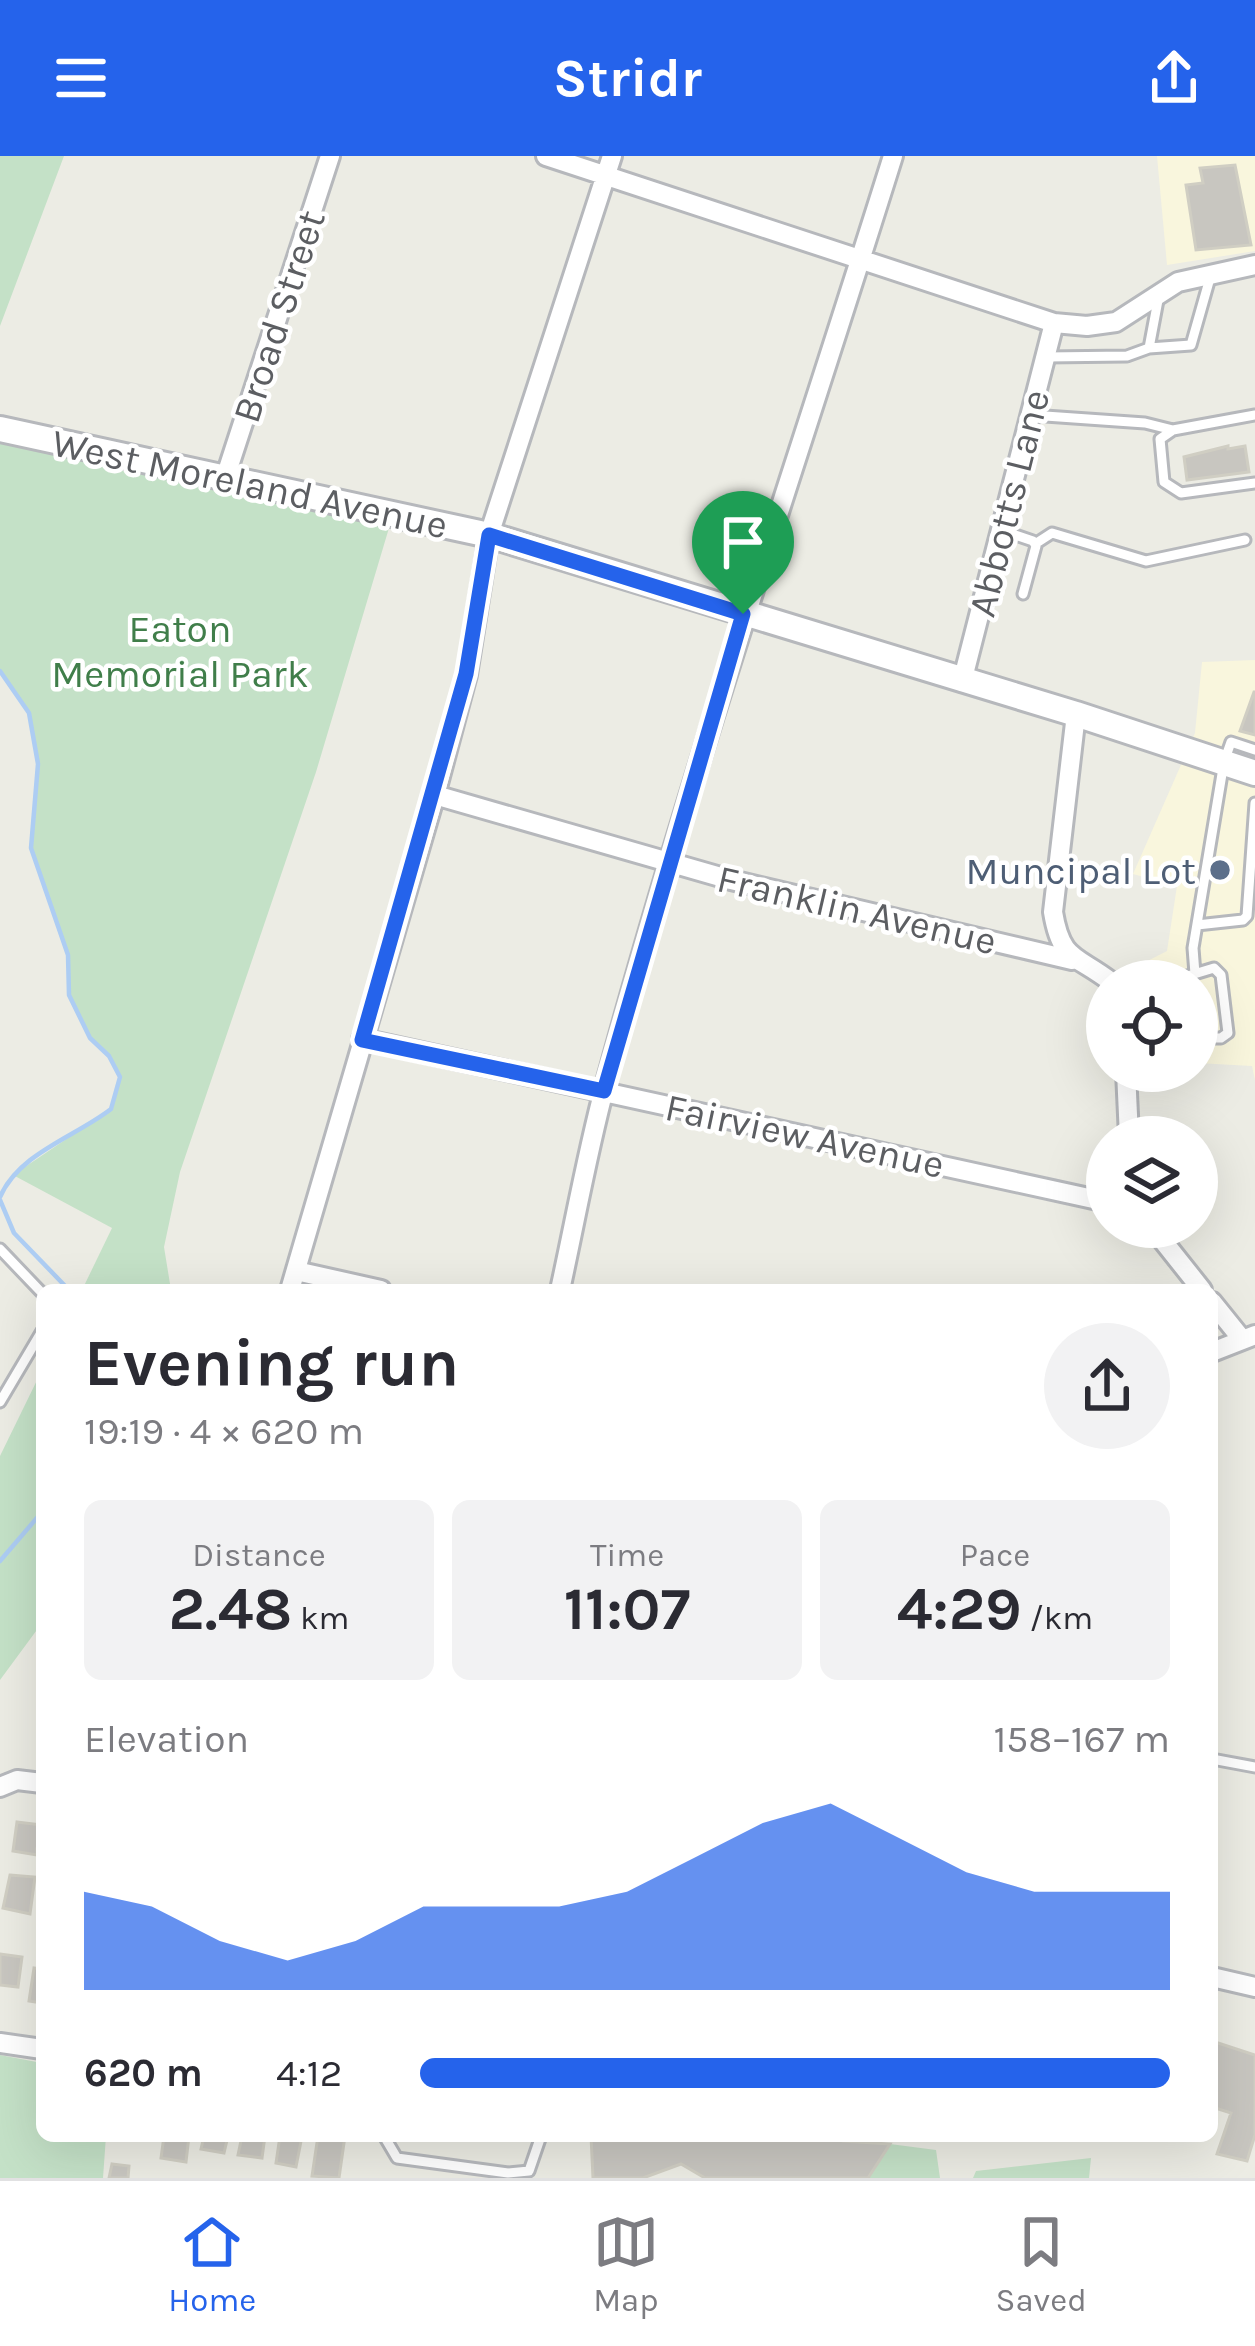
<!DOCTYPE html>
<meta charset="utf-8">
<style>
:root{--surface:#fff;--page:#f2f2f3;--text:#2b2b33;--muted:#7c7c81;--line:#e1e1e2;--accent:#2563eb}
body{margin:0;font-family:Karla,sans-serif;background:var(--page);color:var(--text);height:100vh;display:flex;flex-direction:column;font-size:45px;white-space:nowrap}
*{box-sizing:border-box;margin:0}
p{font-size:39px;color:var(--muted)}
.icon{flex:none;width:66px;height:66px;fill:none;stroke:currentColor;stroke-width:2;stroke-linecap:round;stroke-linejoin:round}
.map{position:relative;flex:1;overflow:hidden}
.drawer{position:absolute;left:36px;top:1128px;width:1182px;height:858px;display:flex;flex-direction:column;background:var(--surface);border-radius:18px;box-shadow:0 12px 48px #0002}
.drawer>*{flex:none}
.controls{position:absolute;left:1086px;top:804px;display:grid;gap:24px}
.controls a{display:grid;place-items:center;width:132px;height:132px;border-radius:50%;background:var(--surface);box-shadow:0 12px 48px #0002;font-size:60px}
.pin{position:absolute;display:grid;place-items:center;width:102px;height:102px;color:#fff;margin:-123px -51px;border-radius:50% 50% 50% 0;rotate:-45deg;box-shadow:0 0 12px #0007}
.pin .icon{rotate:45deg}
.round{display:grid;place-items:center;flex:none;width:126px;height:126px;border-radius:63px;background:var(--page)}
.overview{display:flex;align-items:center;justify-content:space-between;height:204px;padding:0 48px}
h1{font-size:66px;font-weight:700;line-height:90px}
.stats{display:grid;grid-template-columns:repeat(3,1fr);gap:18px;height:204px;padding:12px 48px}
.stats div{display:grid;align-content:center;border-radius:18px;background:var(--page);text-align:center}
.stats b{font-size:60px;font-weight:700}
.stats small{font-size:33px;font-weight:400}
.stats p{font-size:33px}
.chart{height:336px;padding:24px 48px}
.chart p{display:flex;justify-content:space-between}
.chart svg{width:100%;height:216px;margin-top:12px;fill:var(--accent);opacity:.7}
ul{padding:0 48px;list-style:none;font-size:39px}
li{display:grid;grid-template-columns:192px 144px 1fr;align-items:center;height:90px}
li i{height:30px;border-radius:15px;background:var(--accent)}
header{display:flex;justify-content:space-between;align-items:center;height:156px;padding:0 48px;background:var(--accent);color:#fff;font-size:54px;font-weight:700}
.tab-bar{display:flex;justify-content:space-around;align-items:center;height:168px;border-top:3px solid var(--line);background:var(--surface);font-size:33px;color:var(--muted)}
.tab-bar a{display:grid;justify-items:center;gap:6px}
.tab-bar .selected{color:var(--accent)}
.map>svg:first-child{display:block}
.commercial{fill:#f9f6dd}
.green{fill:#c4e1c7}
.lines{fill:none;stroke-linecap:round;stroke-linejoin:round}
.stream{stroke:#adcdf3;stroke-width:4.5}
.building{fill:#c8c6c0;stroke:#d0cec3;stroke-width:3}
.service-casing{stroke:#b6b8bc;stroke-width:15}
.minor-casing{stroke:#b6b8bc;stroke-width:24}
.tertiary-casing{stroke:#b6b8bc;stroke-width:30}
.service{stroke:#fff;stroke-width:9}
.minor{stroke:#fff;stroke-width:18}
.tertiary{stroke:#fff;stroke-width:24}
.route-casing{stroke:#fff;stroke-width:24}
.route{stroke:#2563eb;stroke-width:15}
.service-dot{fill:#5c6f8a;stroke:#fff;stroke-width:4.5}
.labels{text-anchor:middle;stroke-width:9;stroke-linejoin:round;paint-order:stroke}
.street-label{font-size:39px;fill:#5c5e62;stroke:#fff}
.park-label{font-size:39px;fill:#407e4a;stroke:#fff}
.service-label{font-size:39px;fill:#4e5e75;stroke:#fff;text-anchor:end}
</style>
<header><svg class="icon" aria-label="menu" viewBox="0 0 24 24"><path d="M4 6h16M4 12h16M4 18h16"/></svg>Stridr<svg class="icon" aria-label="share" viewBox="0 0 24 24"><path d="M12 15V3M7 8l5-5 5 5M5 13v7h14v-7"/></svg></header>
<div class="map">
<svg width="1255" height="2022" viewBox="0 0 1255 2022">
<rect width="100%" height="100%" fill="#ecece4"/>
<path class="commercial" d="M1157 0H1255V95L1167 109Z
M1255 504V924L1252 910 1197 907V825H1123L1122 818 1167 795 1177 730 1133 718 1195 577 1202 506Z"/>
<path class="green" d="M0 0H64L0 170Z
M0 285 389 372 316 616 180 1016 164 1091 171 1134H82L112 1072 13 1019 111 953 120 922 109 900 90 882 69 839 68 799 31 692 38 608 29 557 0 515Z
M42 1214V1467L0 1524V1300Z
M0 1899 42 1907V1980H106L103 2022H0Z
M890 1988 936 1994 940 2022H866Z
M1091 2002 1089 2022H973L976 2015Z"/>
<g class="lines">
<path class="stream" d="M0 515 29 557 38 608 31 692 68 799 69 839 90 882 109 900 120 921 111 953C75 981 19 997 0 1041
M0 1044 14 1077 69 1134
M0 1405 42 1356"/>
</g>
<path class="building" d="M1235 9 1251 89 1196 94 1186 29 1203 27 1200 12Z
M1228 290V293L1245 290 1249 316 1187 324 1184 301Z
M1254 536H1255V579L1240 575Z
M17 1666 42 1669V1694L37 1693V1699L13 1695Z
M10 1719 35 1721 30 1758 3 1752Z
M0 1798 22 1801 18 1831 0 1829Z
M34 1812 42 1813V1847L29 1845Z
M1212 1885 1255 1899V1979L1247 2005 1217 1998 1231 1957 1212 1951Z
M164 1980H189L186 2006 161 2002Z
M204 1980H228L224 1997 201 1993Z
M242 1980H265L262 2002 238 1999Z
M280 1980H302L296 2011 276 2007Z
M318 1980H345L339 2022 312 2020Z
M591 1980H842L843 1985 890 1988 868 2022H705L681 2008 643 2022H593Z
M112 2008 129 2010 128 2022H109Z"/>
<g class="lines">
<defs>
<path id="service" d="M1149 192 1159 139
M1046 201 1127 200 1149 192 1191 189 1210 122
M1031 259 1145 267 1173 274
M1255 259 1173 274 1160 283 1164 326 1181 337 1255 327
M1001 374 1033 385 1036 390 1023 438
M1035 388 1052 377 1146 405 1245 384
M1197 769 1243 764 1247 760 1255 647
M1195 818 1193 792 1224 606 1231 586 1255 594
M1171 825 1214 812 1221 819 1228 877 1221 882H1197
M0 1093 42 1137
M0 1246 42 1175
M1212 1603 1255 1611
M384 1980 397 2002 508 2017 529 2015 541 1980"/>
<path id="minor" d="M546 0 1054 167 1087 170 1116 166 1178 126 1255 109
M226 319 330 0
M962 526 1054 167
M1076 558 1053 756C1061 805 1076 799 1110 825
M435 639 731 724 1072 804
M362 883 1107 1046
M1126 915 1129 981
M1152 1071 1202 1134
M296 1115 381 1134
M290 1134 435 639 467 519 489 379 612 0
M560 1134C575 1066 587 997 605 930 690 616 796 310 893 0
M1212 1146 1241 1182
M1212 1196 1255 1179
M0 1631 17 1624 42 1627
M1212 1821 1255 1831
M0 1887 42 1893"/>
<path id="tertiary" d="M0 273 489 379 1076 558 1255 617"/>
</defs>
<use href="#service" class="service-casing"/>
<use href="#minor" class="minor-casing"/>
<use href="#tertiary" class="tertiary-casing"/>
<use href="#service" class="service"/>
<use href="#minor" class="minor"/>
<use href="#tertiary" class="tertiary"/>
</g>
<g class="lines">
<defs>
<path id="route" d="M489 379 743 458 604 935 362 884 466 518Z"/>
</defs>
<use href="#route" class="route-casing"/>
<use href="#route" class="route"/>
</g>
<circle class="service-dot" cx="1220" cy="714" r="12"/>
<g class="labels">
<g class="street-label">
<text transform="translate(278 160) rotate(-72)" y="14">Broad Street</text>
<text transform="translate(250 327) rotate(12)" y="14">West Moreland Avenue</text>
<text transform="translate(1008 347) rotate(-76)" y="14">Abbotts Lane</text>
<text transform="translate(857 753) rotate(13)" y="14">Franklin Avenue</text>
<text transform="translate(805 979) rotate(12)" y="14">Fairview Avenue</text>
</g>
<g class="park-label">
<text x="180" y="486">Eaton<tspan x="180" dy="45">Memorial Park</tspan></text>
</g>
<g class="service-label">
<text x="1196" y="728">Muncipal Lot</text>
</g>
</g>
</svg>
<div class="controls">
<a><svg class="icon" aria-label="locate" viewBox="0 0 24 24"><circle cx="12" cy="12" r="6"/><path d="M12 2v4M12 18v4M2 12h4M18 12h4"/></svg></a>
<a><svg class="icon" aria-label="layers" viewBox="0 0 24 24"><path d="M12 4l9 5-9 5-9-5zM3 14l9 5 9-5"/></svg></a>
</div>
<div class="pin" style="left:743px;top:458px;background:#1e9e55"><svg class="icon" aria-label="arrive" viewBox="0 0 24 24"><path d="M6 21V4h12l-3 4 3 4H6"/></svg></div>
<section class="drawer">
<div class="overview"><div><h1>Evening run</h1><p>19:19 · 4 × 620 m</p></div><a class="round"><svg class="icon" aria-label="share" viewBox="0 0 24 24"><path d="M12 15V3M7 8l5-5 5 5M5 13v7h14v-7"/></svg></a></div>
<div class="stats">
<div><p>Distance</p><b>2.48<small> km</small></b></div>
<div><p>Time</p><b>11:07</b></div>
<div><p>Pace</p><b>4:29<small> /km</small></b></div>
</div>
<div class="chart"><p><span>Elevation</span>158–167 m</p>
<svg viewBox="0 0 160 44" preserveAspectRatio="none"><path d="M0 44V24L10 27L20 34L30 38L40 34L50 27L60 27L70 27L80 24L90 17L100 10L110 6L120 13L130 20L140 24L150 24L160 24V44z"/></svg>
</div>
<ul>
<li><b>620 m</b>4:12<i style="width:100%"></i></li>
</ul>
</section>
</div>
<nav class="tab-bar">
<a class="selected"><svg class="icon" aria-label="home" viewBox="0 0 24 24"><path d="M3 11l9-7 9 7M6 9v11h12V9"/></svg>Home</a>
<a><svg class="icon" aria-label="map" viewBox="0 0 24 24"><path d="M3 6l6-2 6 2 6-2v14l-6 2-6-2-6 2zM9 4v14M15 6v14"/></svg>Map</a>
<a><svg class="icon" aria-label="saved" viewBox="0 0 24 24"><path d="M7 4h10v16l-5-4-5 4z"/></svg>Saved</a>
</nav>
